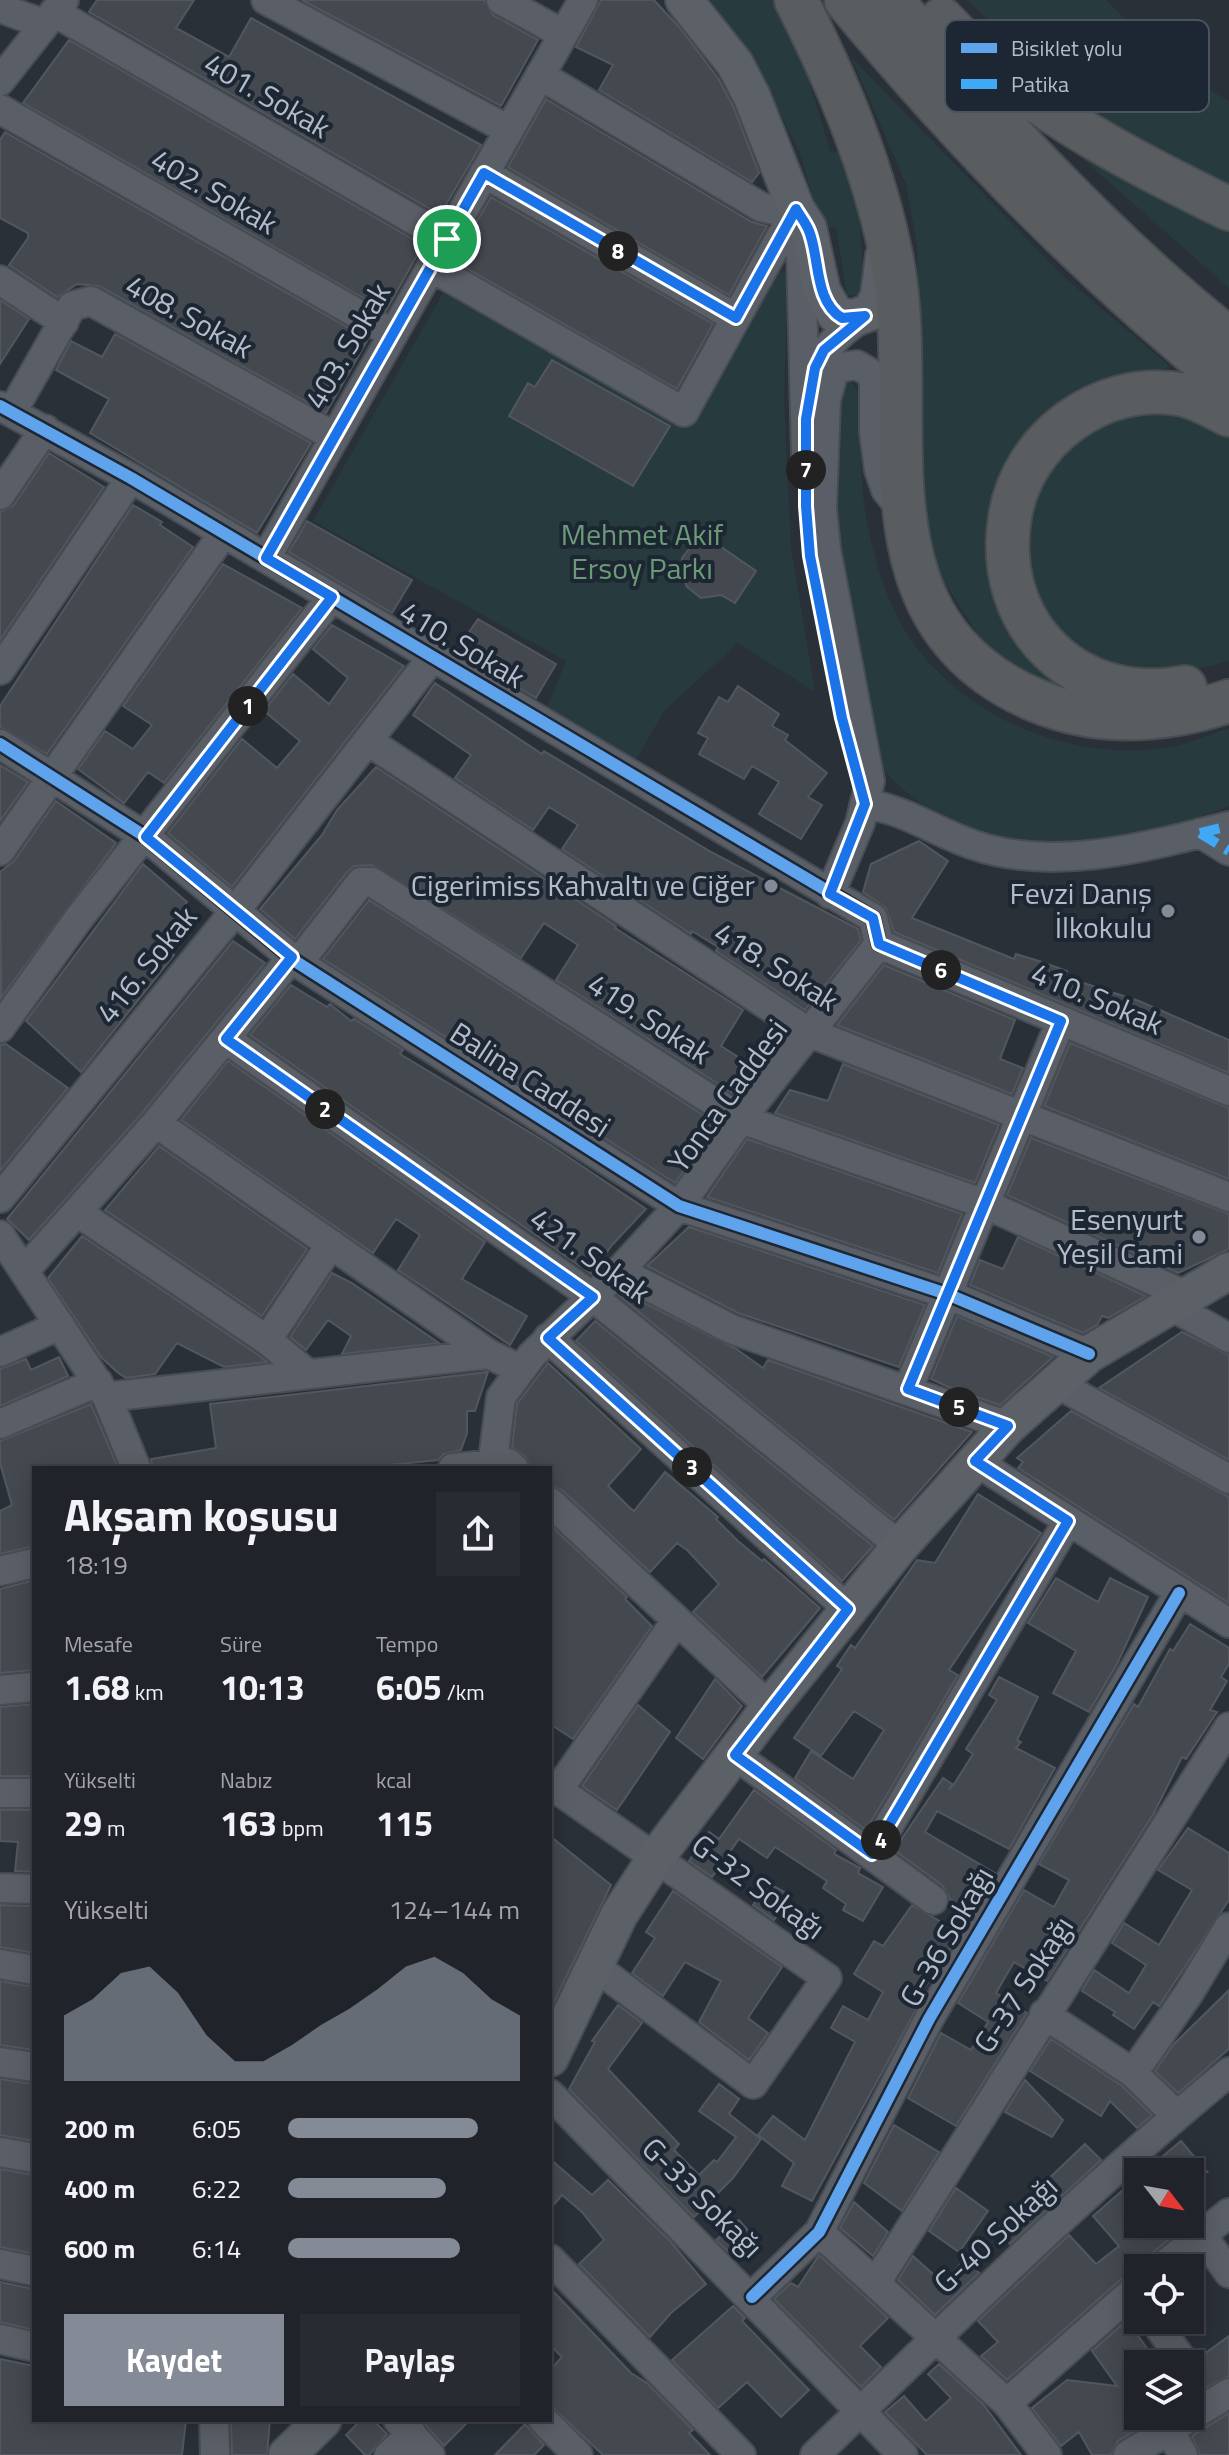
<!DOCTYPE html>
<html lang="tr">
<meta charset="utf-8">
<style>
:root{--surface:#20242a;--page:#282c32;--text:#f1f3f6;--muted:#a2a4a8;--line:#3d4147;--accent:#848b96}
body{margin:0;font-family:"Titillium Web",sans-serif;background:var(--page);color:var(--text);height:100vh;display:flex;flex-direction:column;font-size:30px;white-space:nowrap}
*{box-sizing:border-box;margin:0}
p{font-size:26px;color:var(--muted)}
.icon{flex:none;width:44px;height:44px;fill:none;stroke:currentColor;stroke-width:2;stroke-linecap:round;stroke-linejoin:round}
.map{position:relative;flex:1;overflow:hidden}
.side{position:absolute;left:32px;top:1466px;width:520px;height:956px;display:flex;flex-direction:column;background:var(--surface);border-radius:0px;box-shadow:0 4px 20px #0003,0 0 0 2px var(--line)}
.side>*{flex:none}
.needle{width:52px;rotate:121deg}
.fabs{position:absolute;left:1124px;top:2158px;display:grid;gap:16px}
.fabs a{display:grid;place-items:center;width:80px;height:80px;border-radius:0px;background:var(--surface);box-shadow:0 4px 20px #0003,0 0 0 2px var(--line);font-size:40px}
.pin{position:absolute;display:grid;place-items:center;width:68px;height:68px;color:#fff;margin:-34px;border:4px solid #fff;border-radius:50%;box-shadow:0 2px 8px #0007}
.km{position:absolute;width:40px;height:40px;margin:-20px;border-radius:50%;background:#222;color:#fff;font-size:22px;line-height:40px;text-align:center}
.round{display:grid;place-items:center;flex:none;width:84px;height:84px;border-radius:0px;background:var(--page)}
.headline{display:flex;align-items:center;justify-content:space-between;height:136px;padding:0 32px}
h1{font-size:44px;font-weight:700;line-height:60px}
.stats{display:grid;grid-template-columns:repeat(3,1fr);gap:12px;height:136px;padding:8px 32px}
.stats div{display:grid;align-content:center}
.stats b{font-size:34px;font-weight:700}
.stats small{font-size:22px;font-weight:400}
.stats p{font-size:22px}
.chart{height:224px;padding:16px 32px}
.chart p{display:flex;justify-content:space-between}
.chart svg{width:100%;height:144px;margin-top:8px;fill:var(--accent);opacity:.7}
.cta{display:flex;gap:16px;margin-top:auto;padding:16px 32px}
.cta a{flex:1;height:92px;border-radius:0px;background:var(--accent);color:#fff;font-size:32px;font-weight:700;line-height:92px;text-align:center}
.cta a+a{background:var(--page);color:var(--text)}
ul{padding:0 32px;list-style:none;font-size:26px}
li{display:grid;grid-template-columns:128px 96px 1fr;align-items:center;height:60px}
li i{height:20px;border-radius:10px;background:var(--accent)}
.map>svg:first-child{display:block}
.green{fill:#273a3e}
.building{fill:#444950;stroke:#52575f;stroke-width:2}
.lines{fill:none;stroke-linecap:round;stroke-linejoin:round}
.minor-casing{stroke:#484c53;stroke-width:32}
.major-casing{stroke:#484c55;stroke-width:40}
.highway-casing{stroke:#474c53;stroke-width:46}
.minor{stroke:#5a5e66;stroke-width:28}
.major{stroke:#5c6168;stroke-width:36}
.highway{stroke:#5a5d60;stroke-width:42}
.quiet{stroke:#3fa9f5;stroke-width:10;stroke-dasharray:20 10;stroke-linecap:butt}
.cycleway-casing{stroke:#1d2633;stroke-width:17}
.cycleway{stroke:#60a3ed;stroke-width:12}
.route-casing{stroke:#fff;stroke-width:16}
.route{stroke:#1a73e8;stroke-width:10}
.poi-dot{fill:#848b96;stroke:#1d2633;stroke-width:3}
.labels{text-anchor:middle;stroke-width:8;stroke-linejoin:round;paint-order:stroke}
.street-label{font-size:30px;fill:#b4bcc9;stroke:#1d2633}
.park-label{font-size:30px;fill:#6b9a76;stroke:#1d2633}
.poi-label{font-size:30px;fill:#b4bcc9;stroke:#1d2633;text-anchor:end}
.key{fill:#1d2633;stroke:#4a5360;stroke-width:2}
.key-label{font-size:22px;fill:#b4bcc9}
</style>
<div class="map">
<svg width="1229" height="2455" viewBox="0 0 1229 2455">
<rect width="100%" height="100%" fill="#2a3038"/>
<path class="green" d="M710 0H774L810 83 831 153 844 150 859 212 865 294 847 296 836 227 822 228 800 153 766 85Z
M968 0H1106L1178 72 1229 101V186L1075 107Z
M851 57 1064 277 1171 367C1139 374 1097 375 1069 394 1035 416 1017 461 997 494L1078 703 985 645 933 565 926 535 917 245 906 184Z
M1088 151 1229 219V288L1084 160Z
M772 268 788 274 784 398 791 549 815 692 738 643 664 711 636 760 545 713 566 661 313 521 443 293 687 429Z
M850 380 859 392C861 435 859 491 869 532 877 569 891 613 914 644 971 722 1076 763 1171 747 1191 743 1210 734 1229 728V806C1131 845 1005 869 915 799 898 785 885 775 875 755L830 494 840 389Z
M1145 408 1206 421 1229 436V661L1183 673 1128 678 1052 633 1040 616 1022 549 1039 481 1094 422Z"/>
<path class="building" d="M97 0H194L176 28 229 57 251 18 481 145 440 215 89 12Z
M302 0H484L493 15 538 40 501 106Z
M601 0H654L680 28 718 78 733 106 759 173 752 182 599 90 613 65 576 47Z
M69 40 423 245 386 311 23 103Z
M546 99 752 222 767 226 729 295 508 167Z
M5 132 368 339 326 413 99 286 77 284 57 297 9 265 28 238V233L0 218V140Z
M491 197 713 324 677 389 454 261Z
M0 300 29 319 0 364Z
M115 334 311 443 257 533 90 433 109 399 56 370 71 341 102 357Z
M552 360 670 426 633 486 509 416 528 383 535 387Z
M49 453 104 487 0 640V512L14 505Z
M133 505 162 522 160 525 193 547 47 754 0 727V706Z
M307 521 412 580 392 613 289 552Z
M701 533 756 571 735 603 721 595 701 598 687 587 681 572 682 558Z
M223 564 302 608 164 783 148 772 124 803 78 769 105 731 133 749 152 725 123 706Z
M478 619 556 664 536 698 456 651Z
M332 625 404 666 232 887 168 833 242 739 277 768 300 741 264 711 293 674 329 704 348 678 313 649Z
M435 683 542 754 544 751 711 852 858 929 861 940 805 1010 716 951 718 947 692 931 691 934 562 849 578 825 549 807 533 830 455 778 471 755 413 715Z
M738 686 779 714 772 726 788 735 785 740 827 773 808 797 822 805 801 839 759 814 779 782 752 766 744 779 699 754 708 738 698 733 719 697 728 702Z
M0 765 28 782 0 821Z
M376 767 616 926 615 928 743 1010 721 1046 746 1062 750 1057 762 1065 737 1096 556 980 578 945 544 923 521 958 372 865 354 866 348 871 295 939 260 909 322 835 337 810Z
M56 801 116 843 1 998 0 872 14 861Z
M919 841 948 861 912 918 1014 959 1016 954 1042 962 1067 971 1065 977 1139 1001 1229 1040V1073L894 932 886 908 863 892 871 864Z
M143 864 187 902 156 942 174 955 81 1072 26 1021Z
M369 900 717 1124 675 1183 323 959Z
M233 941 265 963 143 1112 29 1240 7 1219Z
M884 965 1015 1020 1000 1059 1023 1068 1012 1094 837 1025Z
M291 985 327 1007 330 1004 351 1021 354 1019 403 1050 400 1054 549 1144 646 1209 612 1245 591 1274 250 1035Z
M1070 1043 1229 1108V1179L1044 1106Z
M6 1044 68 1088 0 1171V1045Z
M228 1061 485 1242 462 1279 527 1316 510 1345 398 1270 420 1235 396 1219 373 1253 181 1120Z
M843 1064 999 1125 975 1183 775 1113 790 1090 828 1101Z
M1031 1138 1229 1214V1249L1178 1273 1007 1195Z
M747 1139 962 1214 938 1273 707 1197Z
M159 1146 307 1249 262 1316 105 1210Z
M689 1227 925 1305 899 1367 738 1313 647 1266Z
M82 1236 257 1354 267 1362 224 1367 177 1343 155 1374 126 1378 117 1372 101 1357 48 1278Z
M1018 1237 1146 1296 1108 1318 1102 1316 1097 1325 1083 1333 970 1285 980 1260 1003 1269Z
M332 1273 352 1283 439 1343 342 1354 351 1336 328 1320 306 1350 290 1337Z
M622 1292 735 1348 763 1368 768 1360 972 1432 894 1520 618 1295Z
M957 1316 1053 1357 1000 1405 953 1389 931 1379Z
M595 1321 873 1546 842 1581 576 1341Z
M1182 1332 1229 1355V1460L1099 1388Z
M59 1357 68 1376 0 1406V1369L26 1359 31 1370Z
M548 1363 641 1449 608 1486 630 1508 634 1511 665 1472 718 1517 716 1519 738 1541 762 1561 764 1559 820 1608 762 1677 693 1612 719 1584 687 1550 677 1543 650 1572 562 1490 550 1485V1468H531L525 1456 512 1447 517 1404Z
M488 1372 475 1411H467V1433L461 1450 444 1454 438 1460 361 1468H153L151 1459 216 1448 210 1404Z
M91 1404 118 1468H34V1546L0 1554V1511L12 1505 0 1463V1441Z
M1071 1411 1229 1497V1603L1018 1468 1023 1462 1017 1458Z
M978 1494 1041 1533 949 1670 958 1675 866 1830 795 1778 811 1751 853 1779 884 1730 854 1711 821 1756 794 1738 842 1669 837 1666 851 1645 855 1648 917 1560 935 1563Z
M550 1525 627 1597 625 1599 652 1626 573 1739 550 1724Z
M1056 1578 1098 1602 1110 1578 1148 1597 1117 1664 1089 1712 1053 1693 1076 1651 1028 1623Z
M34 1580V1670L0 1673V1589Z
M1190 1624 1229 1648V1664L1221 1677 1227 1681 1210 1710 1217 1712 1186 1759 1182 1757 1154 1813 1047 1981 1014 1962 996 1993 1027 2013 956 2126 908 2098 941 2033 971 2050 988 2022 958 2003 1024 1890 1054 1907 1069 1880 1039 1864 1134 1704 1138 1707 1170 1649 1173 1651Z
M999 1677 1038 1697 1017 1740 1021 1742 1016 1748 1055 1768 1009 1849 937 1811 925 1832 995 1873 971 1914 950 1899 943 1886 894 1850 943 1778 952 1784 949 1790 956 1781 973 1754 966 1749 997 1700 989 1695Z
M715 1679 742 1706 703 1759 676 1738Z
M34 1704V1776H0V1707Z
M638 1705 670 1732 617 1810 582 1786Z
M754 1790 836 1850 834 1854 860 1868 858 1873 883 1887 863 1921 843 1910 846 1904 823 1888 827 1881 775 1847 767 1858 739 1839 712 1877 689 1861 709 1832 719 1839Z
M0 1810H34V1872L15 1871 18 1842 0 1841Z
M1188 1828 1229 1853V1900L1159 2006 1153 2002 1134 2029 1113 2015 1115 2012 1082 1991 1094 1970 1129 1993 1146 1965 1112 1943 1124 1923 1159 1945 1192 1890 1158 1870Z
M550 1836 611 1885 550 2010Z
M768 1883 790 1895 774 1920 753 1905Z
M673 1891 782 1967 748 2018 768 2033 749 2060 699 2022 721 1981 685 1962 663 1996 632 1973 655 1938 646 1932Z
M0 1905 34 1906V1953L0 1947Z
M912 1905 960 1933 922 1992 925 1993 812 2201 782 2186 794 2163 758 2135 773 2116 805 2140 855 2042 831 2028 843 2006 868 2020 883 1992 854 1974 874 1941 883 1946Z
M0 1981 34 1987V2050L0 2045Z
M1229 1990V2049L1178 2093 1155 2071 1173 2045Z
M618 2005 642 2023 608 2069 679 2144 674 2150 699 2175 714 2160 717 2162 736 2137 699 2111 719 2084 739 2099 729 2114 761 2139 733 2178 694 2217 569 2089 595 2042 592 2041Z
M1051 2039 1122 2086 1152 2115 1137 2128 1110 2101 1101 2116 1030 2071Z
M0 2079 34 2084V2141L0 2135Z
M1025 2080 1063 2120 1052 2137 1005 2112Z
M894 2125 939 2152 902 2211 864 2183Z
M1181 2141 1207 2172H1144Z
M1085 2144 1101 2160 1010 2244 995 2230Z
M550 2159 592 2195 608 2180 671 2242 706 2284 671 2313 650 2337 579 2264 604 2240 582 2212 562 2195 550 2209Z
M0 2169 34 2175V2254L0 2247Z
M1138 2177V2224H1188L1150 2255 1144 2268 1127 2274 1007 2380 981 2356 998 2342 978 2321 1069 2235 1096 2264 1119 2246 1093 2216Z
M956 2188 988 2211 959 2252 929 2231Z
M854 2202 888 2232 873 2256 840 2228Z
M739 2220 757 2241 736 2259 716 2240Z
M819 2255 888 2318 860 2346 881 2367 861 2387 774 2299 791 2283 798 2287Z
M913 2256 943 2283 965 2259 979 2273 935 2315 898 2280Z
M0 2282 34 2289V2330L0 2322Z
M550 2288 631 2373 647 2383 693 2430 689 2433 710 2455H603L550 2405V2370L562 2357 550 2345Z
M733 2306 745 2318 742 2321 809 2390 781 2417 747 2382 718 2408 672 2360Z
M1127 2320 1158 2364H1138V2416H1159L1118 2441 1111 2455H1092L1079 2432 1061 2446 1032 2408 1067 2380 1117 2386 1092 2351Z
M1229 2336V2376L1190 2397V2380L1201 2370 1200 2357Z
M0 2359 34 2366V2420H186L182 2455H0Z
M939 2364 983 2404 1021 2455H927L885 2412 904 2396 926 2421 951 2398 928 2374Z
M1229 2413V2455H1200L1192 2436Z
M231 2420H270L267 2455H232Z
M361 2420H373L387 2434 369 2455H365L346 2435Z
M421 2420H470L444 2446Z
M525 2424 544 2445 534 2455H495Z"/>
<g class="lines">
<defs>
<path id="minor" d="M266 0 509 130
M501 0 563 34
M0 8 44 24
M54 12 447 239
M540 75 761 207 779 211 796 209
M0 81 64 0
M0 109 393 334
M484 173 736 318
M801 252 806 454
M431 267 684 412 796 209
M0 280 64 322
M811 389C817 354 835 335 865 316
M0 406 131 478 873 918 879 944
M12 412 72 306 91 301 335 437
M0 495 45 429
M266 558 583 0
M0 670 131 478
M368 741 808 1032 1229 1197
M0 744 146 837 298 963 679 1206 947 1294 1089 1354
M865 804C905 809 937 833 974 845 1055 873 1150 846 1229 826
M1200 833 1229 851
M0 851 223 534
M830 894 860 823 870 781 826 549 822 508 826 400 833 374 842 367 857 365 869 372 874 381V432L879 470 886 490 899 506
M879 944 1229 1091
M298 963 361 882H372L741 1119 985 1204 1187 1296
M0 1028 79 918 332 597
M226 1039 593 1297 900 1546
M156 1123 489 1354 521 1370
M0 1198 235 911 432 658
M77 1212 267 1340 307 1373
M0 1235 107 1397 136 1468
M25 1270 156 1123 292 957
M619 1271 731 1329 1008 1426
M1171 1306 1229 1338
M548 1338 848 1609
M267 1340 331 1244
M0 1352 60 1325
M1056 1383 1229 1479
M908 1389 1061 1021
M107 1397 489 1354
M0 1424 98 1382
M975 1461 1229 1623
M453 1468 508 1463 514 1468
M492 1468 501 1397 532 1355 619 1271 679 1206 741 1119 879 944
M550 1502 770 1707
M0 1571 34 1563
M0 1690 34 1687
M735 1755 933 1900
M558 1790 676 1621
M550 1791 558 1790 827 1978 753 2084 593 1965
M0 1793H34
M872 1854 1068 1521
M0 1888 34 1889
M0 1964 34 1970
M1044 2014 1133 2073 1176 2115
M0 2062 34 2067
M1133 2073 1189 1993 1229 1927
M550 2094 903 2455
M0 2152 34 2158
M819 2232 1007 2403 1047 2455
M1201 2234 1229 2273
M550 2259 741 2455
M0 2264 34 2271
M1161 2268 1229 2213
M877 2281 1229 1727
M752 2297 819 2232 929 2019 1179 1593
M1154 2320 1185 2364
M0 2339 34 2347
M1007 2403 1138 2287
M214 2420 215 2455
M398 2420 430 2455
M543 2420 578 2455
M1169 2429 1183 2455
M389 2455 412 2434
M815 2455C950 2325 1084 2191 1229 2072
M1128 2455 1229 2393"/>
<path id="major" d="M684 0 735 64 752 97 796 209 808 228 822 291 835 314 851 319 871 312 879 296 884 256
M550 2058 619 1915 657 1856 770 1707 900 1546 1008 1426 1089 1354 1229 1271
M287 2455 323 2420"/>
<path id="highway" d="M796 0C838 83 874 168 892 260 922 415 846 619 1035 700 1099 727 1165 722 1229 701
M846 0C962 140 1087 268 1229 383
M891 0C996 120 1104 240 1229 339
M942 19C1022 106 1124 157 1229 209
M1185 687C1078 708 992 626 1010 517 1022 439 1101 381 1179 394 1197 397 1213 407 1229 415"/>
</defs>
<use href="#minor" class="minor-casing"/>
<use href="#major" class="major-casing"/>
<use href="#highway" class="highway-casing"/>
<use href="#minor" class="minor"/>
<use href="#major" class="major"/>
<use href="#highway" class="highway"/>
<path class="quiet" d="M1200 833 1229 851
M1200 833 1229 826"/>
<defs>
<path id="cycleway" d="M0 406 131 478 873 918 879 944
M0 744 146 837 298 963 679 1206 947 1294 1089 1354
M752 2297 819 2232 929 2019 1179 1593"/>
</defs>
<use href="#cycleway" class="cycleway-casing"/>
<use href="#cycleway" class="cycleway"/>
</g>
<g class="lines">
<defs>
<path id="route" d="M484 173 736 318 796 209C800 216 806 223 809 231 820 258 814 301 842 318L865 316 824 350 815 368 806 419V506L810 556 842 718 865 804 830 894 873 918 879 944 1061 1021 908 1389 1008 1426 975 1461 1068 1521 872 1854 735 1755 848 1609 548 1338 593 1297 226 1039 292 957 146 837 332 597 266 558Z"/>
</defs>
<use href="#route" class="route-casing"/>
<use href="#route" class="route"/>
</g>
<g class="poi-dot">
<circle cx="771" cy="886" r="8"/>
<circle cx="1168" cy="911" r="8"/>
<circle cx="1199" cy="1237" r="8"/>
</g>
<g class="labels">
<g class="street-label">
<text transform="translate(267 96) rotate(30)" y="10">401. Sokak</text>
<text transform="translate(214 192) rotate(30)" y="10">402. Sokak</text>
<text transform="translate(189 317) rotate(29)" y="10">408. Sokak</text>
<text transform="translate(348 346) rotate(-60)" y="10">403. Sokak</text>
<text transform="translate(462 645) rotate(31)" y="10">410. Sokak</text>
<text transform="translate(147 965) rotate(-51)" y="10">416. Sokak</text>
<text transform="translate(776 967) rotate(32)" y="10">418. Sokak</text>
<text transform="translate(1097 999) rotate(23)" y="10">410. Sokak</text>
<text transform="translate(649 1019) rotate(33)" y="10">419. Sokak</text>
<text transform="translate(530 1080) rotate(33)" y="10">Balina Caddesi</text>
<text transform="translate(728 1096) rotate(-54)" y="10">Yonca Caddesi</text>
<text transform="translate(590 1256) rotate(36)" y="10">421. Sokak</text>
<text transform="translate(758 1887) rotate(36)" y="10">G-32 Sokağı</text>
<text transform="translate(947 1937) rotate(-60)" y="10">G-36 Sokağı</text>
<text transform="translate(1024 1985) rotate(-57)" y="10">G-37 Sokağı</text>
<text transform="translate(702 2198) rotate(45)" y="10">G-33 Sokağı</text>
<text transform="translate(996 2235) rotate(-43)" y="10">G-40 Sokağı</text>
</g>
<g class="park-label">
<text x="642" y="545">Mehmet Akif<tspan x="642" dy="34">Ersoy Parkı</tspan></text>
</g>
<g class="poi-label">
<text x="755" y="896">Cigerimiss Kahvaltı ve Ciğer</text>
<text x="1152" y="904">Fevzi Danış<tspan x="1152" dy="34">İlkokulu</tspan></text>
<text x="1183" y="1230">Esenyurt<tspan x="1183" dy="34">Yeşil Cami</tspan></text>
</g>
</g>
<rect x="945" y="20" width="264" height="92" rx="12" class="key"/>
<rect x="961" y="43" width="36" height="10" fill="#60a3ed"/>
<rect x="961" y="79" width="36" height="10" fill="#3fa9f5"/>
<g class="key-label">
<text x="1011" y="56">Bisiklet yolu</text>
<text x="1011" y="92">Patika</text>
</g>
</svg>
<div class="fabs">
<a><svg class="needle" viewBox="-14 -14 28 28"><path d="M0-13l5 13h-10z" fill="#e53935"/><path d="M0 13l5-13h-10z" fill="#a2a4a8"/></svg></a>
<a><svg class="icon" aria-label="locate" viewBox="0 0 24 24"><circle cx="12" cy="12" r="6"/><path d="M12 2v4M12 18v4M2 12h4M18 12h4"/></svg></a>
<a><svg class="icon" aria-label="layers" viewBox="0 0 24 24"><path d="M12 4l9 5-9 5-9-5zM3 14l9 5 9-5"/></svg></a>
</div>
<div class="pin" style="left:447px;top:239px;background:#1e9e55"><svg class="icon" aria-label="arrive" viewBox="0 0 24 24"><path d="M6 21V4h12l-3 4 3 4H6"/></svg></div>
<b class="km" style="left:248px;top:706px">1</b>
<b class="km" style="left:325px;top:1109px">2</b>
<b class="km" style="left:692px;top:1467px">3</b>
<b class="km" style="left:881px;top:1840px">4</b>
<b class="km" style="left:959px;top:1407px">5</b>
<b class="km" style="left:941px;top:970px">6</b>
<b class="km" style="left:806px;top:470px">7</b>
<b class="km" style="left:618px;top:251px">8</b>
<section class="side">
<div class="headline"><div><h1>Akşam koşusu</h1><p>18:19</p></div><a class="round"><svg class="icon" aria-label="share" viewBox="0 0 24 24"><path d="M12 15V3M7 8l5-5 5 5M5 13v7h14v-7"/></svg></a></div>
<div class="stats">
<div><p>Mesafe</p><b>1.68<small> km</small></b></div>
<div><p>Süre</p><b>10:13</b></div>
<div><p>Tempo</p><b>6:05<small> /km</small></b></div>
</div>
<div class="stats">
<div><p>Yükselti</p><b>29<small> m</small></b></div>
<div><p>Nabız</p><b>163<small> bpm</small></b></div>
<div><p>kcal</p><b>115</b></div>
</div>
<div class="chart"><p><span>Yükselti</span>124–144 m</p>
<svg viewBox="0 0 160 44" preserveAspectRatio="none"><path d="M0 44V24L10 19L20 11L30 9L40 17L50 30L60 38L70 38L80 33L90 27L100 22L110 16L120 9L130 6L140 11L150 19L160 24V44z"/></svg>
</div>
<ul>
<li><b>200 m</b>6:05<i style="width:82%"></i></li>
<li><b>400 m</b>6:22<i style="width:68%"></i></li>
<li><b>600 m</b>6:14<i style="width:74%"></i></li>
</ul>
<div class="cta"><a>Kaydet</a><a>Paylaş</a></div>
</section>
</div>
